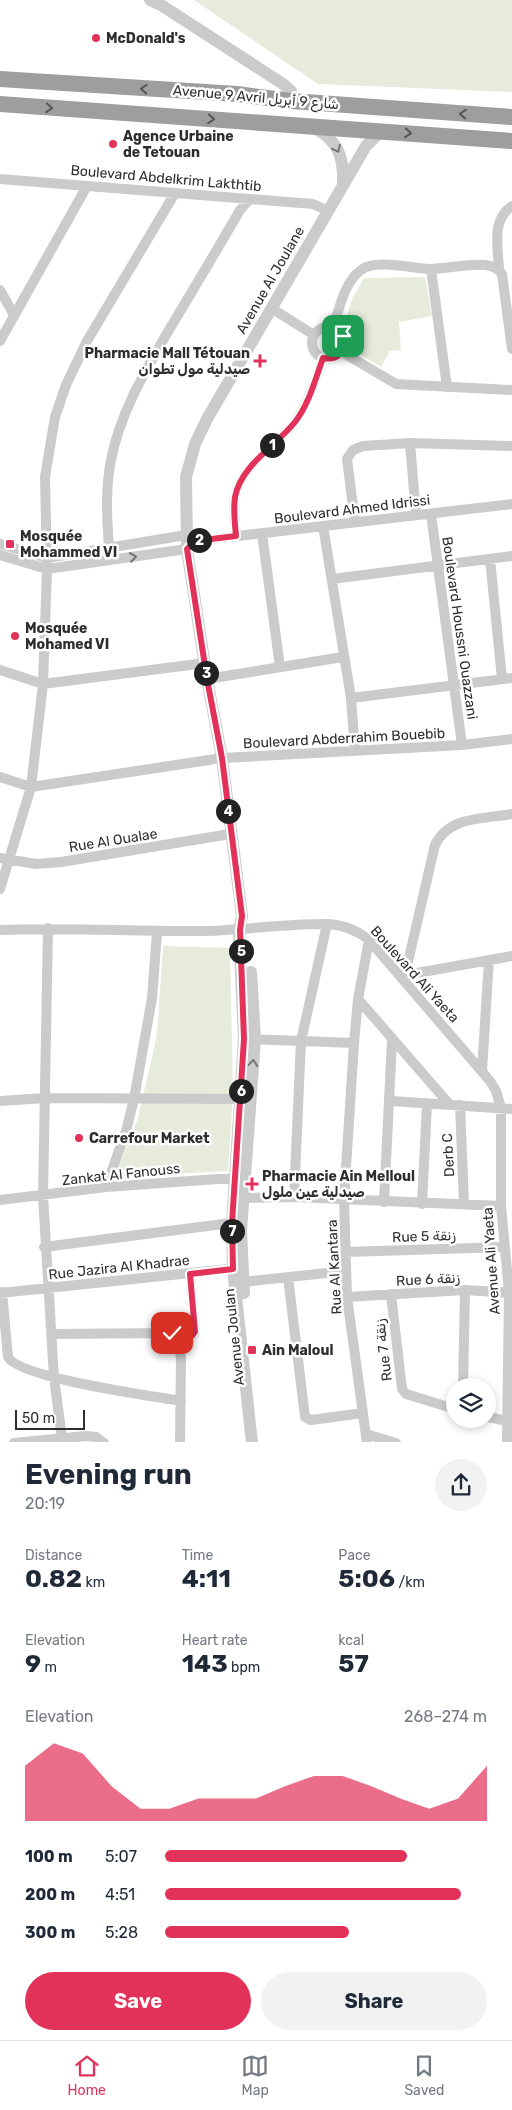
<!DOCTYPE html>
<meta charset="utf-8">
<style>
:root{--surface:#fff;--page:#f2f2f3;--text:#1f2937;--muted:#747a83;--line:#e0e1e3;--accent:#e23259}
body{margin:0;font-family:Rubik,Vazirmatn,sans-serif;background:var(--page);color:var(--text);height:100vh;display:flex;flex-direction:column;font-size:19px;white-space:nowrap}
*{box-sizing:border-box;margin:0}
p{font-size:16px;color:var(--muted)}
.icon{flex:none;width:28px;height:28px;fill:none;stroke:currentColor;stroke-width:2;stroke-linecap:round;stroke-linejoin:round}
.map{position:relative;height:1442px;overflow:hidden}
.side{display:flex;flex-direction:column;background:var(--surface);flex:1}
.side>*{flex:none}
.tools{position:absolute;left:446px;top:1378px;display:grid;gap:10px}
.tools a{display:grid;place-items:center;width:50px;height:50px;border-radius:50%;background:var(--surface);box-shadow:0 2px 8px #0003;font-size:25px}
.scale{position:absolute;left:15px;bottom:12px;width:70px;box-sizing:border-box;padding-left:5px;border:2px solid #2e2e2e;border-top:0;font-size:14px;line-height:18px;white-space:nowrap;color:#2e2e2e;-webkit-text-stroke:4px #fff;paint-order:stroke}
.pin{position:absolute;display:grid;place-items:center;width:42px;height:42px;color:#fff;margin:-21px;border-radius:10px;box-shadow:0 2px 8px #0006}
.km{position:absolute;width:25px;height:25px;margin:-12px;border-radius:50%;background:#222;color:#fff;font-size:14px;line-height:25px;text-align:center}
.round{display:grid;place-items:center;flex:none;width:52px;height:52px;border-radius:26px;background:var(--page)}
.head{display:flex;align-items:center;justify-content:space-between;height:85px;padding:0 25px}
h1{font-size:28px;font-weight:700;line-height:38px}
.metrics{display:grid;grid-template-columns:repeat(3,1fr);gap:8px;height:85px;padding:5px 25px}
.metrics div{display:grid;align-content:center}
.metrics b{font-size:25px;font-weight:700}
.metrics small{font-size:14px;font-weight:400}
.metrics p{font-size:14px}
.chart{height:140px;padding:10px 25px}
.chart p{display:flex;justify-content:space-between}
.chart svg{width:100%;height:90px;margin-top:5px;fill:var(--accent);opacity:.7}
.action{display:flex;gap:10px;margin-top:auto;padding:10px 25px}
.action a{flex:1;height:58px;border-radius:30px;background:var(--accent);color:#fff;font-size:20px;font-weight:700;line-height:58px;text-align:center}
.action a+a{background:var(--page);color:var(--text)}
ul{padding:0 25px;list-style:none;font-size:16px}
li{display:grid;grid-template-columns:80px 60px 1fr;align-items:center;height:38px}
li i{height:12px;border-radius:6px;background:var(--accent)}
.dock{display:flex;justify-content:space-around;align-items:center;height:70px;border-top:1px solid var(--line);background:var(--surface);font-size:14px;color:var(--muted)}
.dock a{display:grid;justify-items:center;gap:2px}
.dock .selected{color:var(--accent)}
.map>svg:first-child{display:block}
.green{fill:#e6ebdc}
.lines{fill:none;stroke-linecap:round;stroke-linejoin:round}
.minor{stroke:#cbcbcb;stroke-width:10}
.tertiary{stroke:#cbcbcb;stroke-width:12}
.trunk{stroke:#9e9e9e;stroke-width:16}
.oneway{stroke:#555}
.oneway2{stroke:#757575}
.route-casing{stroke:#fff;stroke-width:10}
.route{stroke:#e23259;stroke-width:6}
.poi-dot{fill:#e23259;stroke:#fff;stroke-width:2}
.labels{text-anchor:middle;stroke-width:5;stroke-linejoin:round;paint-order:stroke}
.poi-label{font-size:14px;font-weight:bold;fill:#2e2e2e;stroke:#fff;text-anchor:start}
.street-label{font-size:14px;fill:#2e2e2e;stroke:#fff}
</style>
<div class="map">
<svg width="512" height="1443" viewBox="0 0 512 1443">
<rect width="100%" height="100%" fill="#fff"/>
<path class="green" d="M194 0H512V92L318 84Z
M425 277 432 316 399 322 401 350 390 351 381 367 353 350V335L345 322 352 299 364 278Z
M163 946 230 948 233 1092 228 1171 115 1177 138 1118 157 1035Z"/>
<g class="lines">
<path class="minor" d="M0 179 313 204 328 211
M431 269 447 387
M499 269C498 247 491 220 512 206
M0 290 14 315
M271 308 314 335
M312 343a16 16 0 1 1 32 0a16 16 0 1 1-32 0Z
M333 328C339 309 345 281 361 270 376 259 411 268 429 269 448 269 467 263 486 265 493 266 498 268 502 274L512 349
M0 341 87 186
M342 352 396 384 512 390
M410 443 416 515
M431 514 462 745
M355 522 347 459 353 450 363 446 410 443 512 446
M323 526 351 698 355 751
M262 533 280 667
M236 536C235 524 233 510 235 497 241 465 276 446 295 422 308 404 315 380 323 359
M195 541 512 504
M0 544 47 558 186 535 191 538
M109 548C107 518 105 490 111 460 120 414 143 375 166 335 191 293 216 252 240 210L250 199
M0 555 47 569 187 549 191 545
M490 559 502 679
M332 579 512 556
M0 670 43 684 205 663
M207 679 343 657
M351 698 512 678
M0 777 31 787 222 758 462 745 512 739
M0 858 36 864 61 862 230 834
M0 889 31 787 43 684 47 569 45 477 55 417 66 385 87 341 175 193
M48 928 43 1196 54 1378 62 1438
M0 930C69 927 137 932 206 931 245 930 290 923 328 924 344 925 357 930 369 940L490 1081 496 1091 501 1108V1206L509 1292 507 1443
M405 975 435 845C449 816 483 819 512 814
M400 976 512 956
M358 999 450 1105
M247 1039 354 1043
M482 1071 489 960
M0 1101 45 1098 247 1099
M391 1101 512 1109
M460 1105 464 1204
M106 1187 126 1131 134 1099 152 998 157 932
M294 1197 301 1041 327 924
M242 1198 294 1197 501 1206
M0 1200 106 1187 218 1179H240
M384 1202 392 1040
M422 1204 427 1104
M44 1247 239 1222
M345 1252 505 1247
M288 1277 305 1417 311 1420 363 1413
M243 1282 345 1271
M2 1292 8 1357C19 1378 153 1396 181 1401
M0 1293 238 1268
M391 1294 402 1389 406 1394 455 1409
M347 1297 465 1290 512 1293
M53 1334 172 1333 176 1335 181 1357 180 1443
M178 1338 191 1337 195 1333 190 1274
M463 1386 465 1290
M488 1417 507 1421
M366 1434 396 1443
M14 1443 86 1436 96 1437 104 1443
M367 1443 347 1297 344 1199 354 1043 358 999 369 940"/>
<path class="tertiary" d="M150 0 161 5 283 84 291 91V101
M315 128C338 141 344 157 343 183
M244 1293 241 1231 255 1039 251 972
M252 1443 233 1269 232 1223 244 1039 239 930 242 916 222 758 207 679 187 549 186 477 195 444 207 419 366 146 377 135 385 132"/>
<path class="trunk" d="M0 79 237 94 291 101 512 117
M0 104 512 141"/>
</g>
<defs><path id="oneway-chevron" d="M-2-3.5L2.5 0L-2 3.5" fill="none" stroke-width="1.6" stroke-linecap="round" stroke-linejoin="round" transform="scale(1.25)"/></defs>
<g class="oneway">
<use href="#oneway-chevron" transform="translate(144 89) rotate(-177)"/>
<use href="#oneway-chevron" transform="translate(49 108) rotate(5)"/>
<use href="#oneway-chevron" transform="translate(463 114) rotate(-176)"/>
<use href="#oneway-chevron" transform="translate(211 119) rotate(4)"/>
<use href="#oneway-chevron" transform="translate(408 133) rotate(5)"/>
</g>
<g class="oneway2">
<use href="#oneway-chevron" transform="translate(337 149) rotate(64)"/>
<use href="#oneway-chevron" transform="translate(133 557) rotate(-8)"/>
<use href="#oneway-chevron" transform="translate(253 1063) rotate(-85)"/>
</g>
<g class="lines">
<defs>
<path id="route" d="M172 1333 178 1338 191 1337 195 1332 190 1274 233 1269 232 1223 244 1039 240 930 242 916 222 758 207 679 187 549 195 541 236 536C235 524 233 510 235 497 241 465 276 446 295 422 309 404 315 380 323 358 338 361 348 350 343 336"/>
</defs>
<use href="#route" class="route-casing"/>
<use href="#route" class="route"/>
</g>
<g class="poi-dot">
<circle cx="96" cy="38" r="5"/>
<circle cx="113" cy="144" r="5"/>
<path d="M257.5 353.5h5v5h5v5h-5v5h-5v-5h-5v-5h5z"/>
<rect x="5" y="539" width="10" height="10" rx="2.5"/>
<circle cx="15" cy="636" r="5"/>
<circle cx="79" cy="1138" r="5"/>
<path d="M249.5 1176.5h5v5h5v5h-5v5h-5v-5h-5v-5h5z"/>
<rect x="247" y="1345" width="10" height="10" rx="2.5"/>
</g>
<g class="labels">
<g class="poi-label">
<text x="106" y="43">McDonald's</text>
<text x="123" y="141">Agence Urbaine<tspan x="123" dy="16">de Tetouan</tspan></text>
<text x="250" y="358" text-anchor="end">Pharmacie Mall Tétouan<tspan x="250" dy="16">صيدلية مول تطوان</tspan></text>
<text x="20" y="541">Mosquée<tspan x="20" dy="16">Mohammed VI</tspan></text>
<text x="25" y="633">Mosquée<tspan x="25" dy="16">Mohamed VI</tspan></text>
<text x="89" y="1143">Carrefour Market</text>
<text x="262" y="1181">Pharmacie Ain Melloul<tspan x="262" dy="16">صيدلية عين ملول</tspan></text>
<text x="262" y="1355">Ain Maloul</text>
</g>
<g class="street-label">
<text transform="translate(256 97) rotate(5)" y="5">Avenue 9 Avril شارع 9 أبريل</text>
<text transform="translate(166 178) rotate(5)" y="5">Boulevard Abdelkrim Lakthtib</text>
<text transform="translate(270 280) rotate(-60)" y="5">Avenue Al Joulane</text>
<text transform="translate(352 509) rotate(-7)" y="5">Boulevard Ahmed Idrissi</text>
<text transform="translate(460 628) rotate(82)" y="5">Boulevard Houssni Ouazzani</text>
<text transform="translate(344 738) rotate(-3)" y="5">Boulevard Abderrahim Bouebib</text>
<text transform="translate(113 840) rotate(-9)" y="5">Rue Al Oualae</text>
<text transform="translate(415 974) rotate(48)" y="5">Boulevard Ali Yaeta</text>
<text transform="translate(448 1155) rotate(-93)" y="5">Derb C</text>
<text transform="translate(121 1174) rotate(-6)" y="5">Zankat Al Fanouss</text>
<text transform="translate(424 1236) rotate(-2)" y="5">Rue 5 زنقة</text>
<text transform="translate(491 1261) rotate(-94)" y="5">Avenue Ali Yaeta</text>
<text transform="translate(119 1267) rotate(-6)" y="5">Rue Jazira Al Khadrae</text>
<text transform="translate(334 1267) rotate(-93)" y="5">Rue Al Kantara</text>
<text transform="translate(428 1279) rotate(-3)" y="5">Rue 6 زنقة</text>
<text transform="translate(234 1337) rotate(-96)" y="5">Avenue Joulan</text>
<text transform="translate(383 1350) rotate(-97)" y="5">Rue 7 زنقة</text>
</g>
</g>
</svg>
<div class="tools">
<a><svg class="icon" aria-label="layers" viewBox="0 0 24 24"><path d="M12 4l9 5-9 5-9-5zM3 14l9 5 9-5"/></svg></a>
</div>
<div class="scale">50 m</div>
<div class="pin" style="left:343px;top:336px;background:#1e9e55"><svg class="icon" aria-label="arrive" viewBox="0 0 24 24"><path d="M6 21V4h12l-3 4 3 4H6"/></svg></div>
<div class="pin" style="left:172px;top:1333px;background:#d93025"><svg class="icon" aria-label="check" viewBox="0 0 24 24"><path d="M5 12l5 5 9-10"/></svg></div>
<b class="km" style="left:272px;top:445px">1</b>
<b class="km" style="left:199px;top:540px">2</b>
<b class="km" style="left:206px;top:673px">3</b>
<b class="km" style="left:228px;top:811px">4</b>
<b class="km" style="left:241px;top:951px">5</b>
<b class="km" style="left:241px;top:1091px">6</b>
<b class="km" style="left:232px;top:1231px">7</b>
</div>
<section class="side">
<div class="head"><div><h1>Evening run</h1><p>20:19</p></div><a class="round"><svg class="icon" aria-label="share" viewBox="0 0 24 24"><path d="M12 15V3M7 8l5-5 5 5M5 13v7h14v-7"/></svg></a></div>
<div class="metrics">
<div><p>Distance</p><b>0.82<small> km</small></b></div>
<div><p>Time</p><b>4:11</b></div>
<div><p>Pace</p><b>5:06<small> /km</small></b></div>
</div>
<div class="metrics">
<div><p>Elevation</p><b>9<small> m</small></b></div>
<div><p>Heart rate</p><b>143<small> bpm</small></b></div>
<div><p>kcal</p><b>57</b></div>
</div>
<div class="chart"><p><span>Elevation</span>268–274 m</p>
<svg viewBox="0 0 160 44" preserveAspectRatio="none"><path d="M0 44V17L10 6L20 11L30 27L40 38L50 38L60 33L70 33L80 33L90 27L100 22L110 22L120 27L130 33L140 38L150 33L160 17V44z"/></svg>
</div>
<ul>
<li><b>100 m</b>5:07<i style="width:75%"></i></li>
<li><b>200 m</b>4:51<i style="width:92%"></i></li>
<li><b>300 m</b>5:28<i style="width:57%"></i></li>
</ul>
<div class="action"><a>Save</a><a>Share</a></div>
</section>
<nav class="dock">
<a class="selected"><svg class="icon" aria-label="home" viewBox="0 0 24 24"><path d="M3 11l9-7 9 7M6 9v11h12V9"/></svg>Home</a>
<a><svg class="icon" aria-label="map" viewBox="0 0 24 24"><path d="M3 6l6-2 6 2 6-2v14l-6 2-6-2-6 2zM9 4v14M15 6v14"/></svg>Map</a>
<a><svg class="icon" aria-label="saved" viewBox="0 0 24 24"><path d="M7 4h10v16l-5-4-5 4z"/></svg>Saved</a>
</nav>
